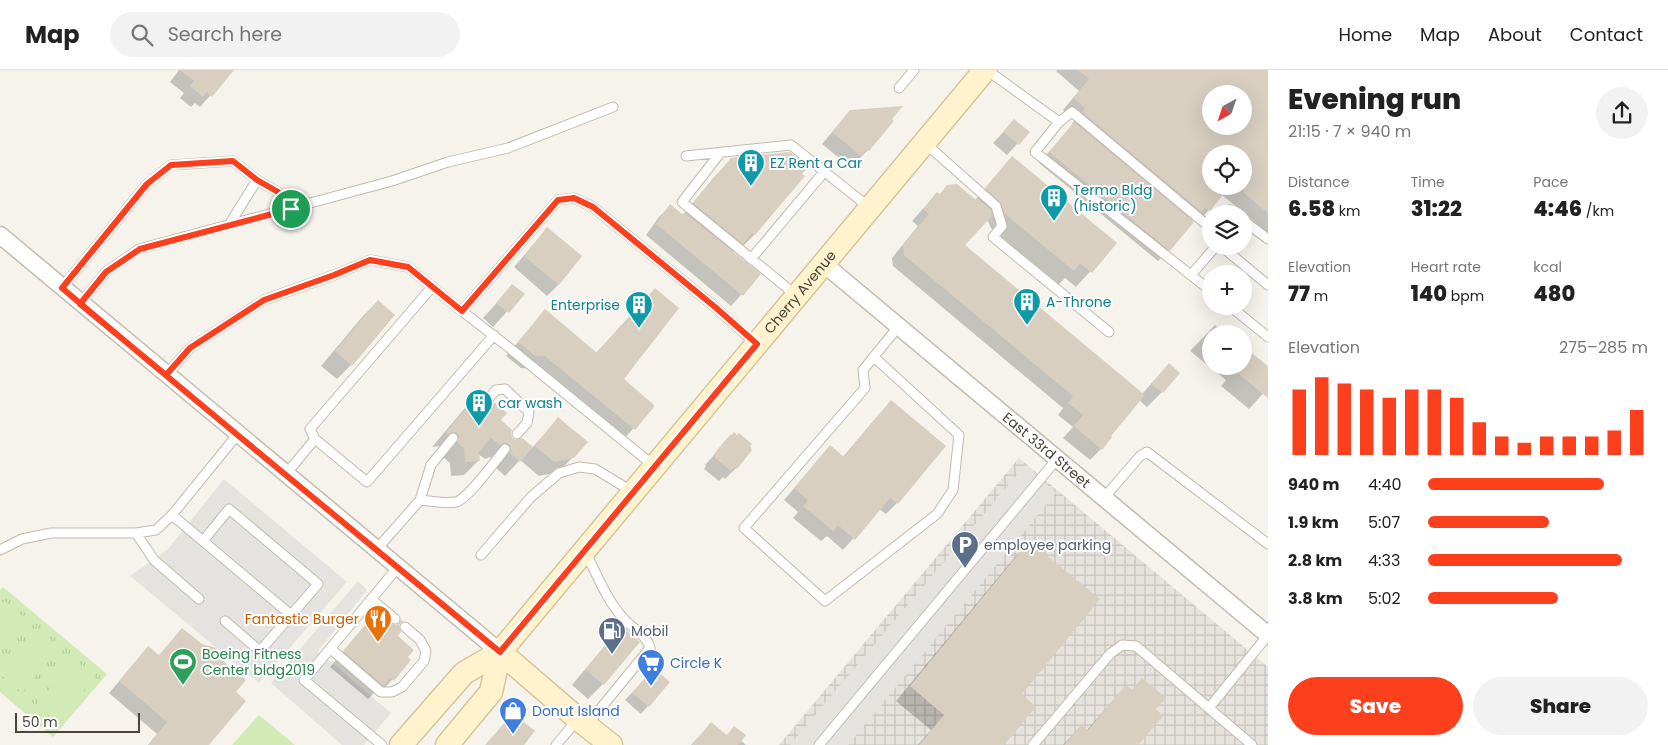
<!DOCTYPE html>
<meta charset="utf-8">
<style>
:root{--surface:#fff;--page:#f2f2f2;--text:#222;--muted:#767676;--line:#e0e0e0;--accent:#fc3f1d}
body{margin:0;font-family:Poppins,sans-serif;background:var(--page);color:var(--text);height:100vh;display:flex;flex-direction:column;font-size:19px;white-space:nowrap}
*{box-sizing:border-box;margin:0}
p{font-size:16px;color:var(--muted)}
.icon{flex:none;width:28px;height:28px;fill:none;stroke:currentColor;stroke-width:2;stroke-linecap:round;stroke-linejoin:round}
.map{position:relative;flex:1;overflow:hidden}
.side{display:flex;flex-direction:column;background:var(--surface);width:400px}
.side>*{flex:none}
.needle{width:32px;rotate:220deg}
.controls{position:absolute;left:1202px;top:15px;display:grid;gap:10px}
.controls a{display:grid;place-items:center;width:50px;height:50px;border-radius:50%;background:var(--surface);box-shadow:0 5px 20px #0002;font-size:25px}
.scale{position:absolute;left:15px;bottom:12px;width:125px;box-sizing:border-box;padding-left:5px;border:2px solid #4b4439;border-top:0;font-size:14px;line-height:18px;white-space:nowrap;color:#4b4439;-webkit-text-stroke:4px #fff;paint-order:stroke}
.pin{position:absolute;display:grid;place-items:center;width:42px;height:42px;color:#fff;margin:-21px;border:2px solid #fff;border-radius:50%;box-shadow:0 1px 5px #0007}
.round{display:grid;place-items:center;flex:none;width:52px;height:52px;border-radius:26px;background:var(--page)}
.summary{display:flex;align-items:center;justify-content:space-between;height:85px;padding:0 20px}
h1{font-size:28px;font-weight:800;line-height:38px}
.figures{display:grid;grid-template-columns:repeat(3,1fr);gap:8px;height:85px;padding:5px 20px}
.figures div{display:grid;align-content:center}
.figures b{font-size:21px;font-weight:800}
.figures small{font-size:14px;font-weight:400}
.figures p{font-size:14px}
.chart{height:140px;padding:10px 20px}
.chart p{display:flex;justify-content:space-between}
.chart svg{width:100%;height:90px;margin-top:5px;stroke:var(--accent);stroke-width:6}
.button{display:flex;gap:10px;margin-top:auto;padding:10px 20px}
.button a{flex:1;height:58px;border-radius:30px;background:var(--accent);color:#fff;font-size:20px;font-weight:800;line-height:58px;text-align:center}
.button a+a{background:var(--page);color:var(--text)}
ul{padding:0 20px;list-style:none;font-size:16px}
li{display:grid;grid-template-columns:80px 60px 1fr;align-items:center;height:38px}
li i{height:12px;border-radius:6px;background:var(--accent)}
header{display:flex;align-items:center;gap:30px;box-sizing:border-box;height:70px;padding:0 25px;background:var(--surface);border-bottom:1px solid var(--line)}
header strong{font-size:24px}
nav{display:flex;gap:28px;margin-inline-start:auto;font-size:18px}
.search{width:350px;height:45px;background:var(--page);display:flex;align-items:center;gap:12px;box-sizing:border-box;padding:0 18px;border-radius:28px;color:var(--muted);font-size:19px}
main{display:flex;flex:1;min-height:0}
.map>svg:first-child{display:block}
.industrial{fill:url(#industrial-grid)}
.grass{fill:url(#grass-tufts)}
.pitch{fill:#d2eab5}
.parking{fill:#e5e3e0}
.shadow{fill:#0003;fill-rule:evenodd}
.building{fill:#d8cfc1;fill-rule:evenodd}
.lines{fill:none;stroke-linecap:round;stroke-linejoin:round}
.service-casing{stroke:#c2bbae;stroke-width:11}
.minor-casing{stroke:#c2bbae;stroke-width:19}
.secondary-casing{stroke:#d6c79b;stroke-width:25}
.service{stroke:#fff;stroke-width:9}
.minor{stroke:#fff;stroke-width:16}
.secondary{stroke:#fff3cd;stroke-width:22}
.route-casing{stroke:#fff;stroke-width:10}
.route{stroke:#fc3f1d;stroke-width:6}
.labels{text-anchor:middle;stroke-width:4;stroke-linejoin:round;paint-order:stroke}
.culture-label{font-size:14px;fill:#0d838f;stroke:#fff;text-anchor:start}
.street-label{font-size:14px;fill:#4b4439;stroke:#fff}
.service-label{font-size:14px;fill:#4e5e75;stroke:#fff;text-anchor:start}
.food-label{font-size:14px;fill:#c56008;stroke:#fff;text-anchor:end}
.leisure-label{font-size:14px;fill:#27864d;stroke:#fff;text-anchor:start}
.shop-label{font-size:14px;fill:#366cbe;stroke:#fff;text-anchor:start}
</style>
<header>
<strong>Map</strong>
<div class="search"><svg class="icon" aria-label="search" viewBox="0 0 24 24"><circle cx="10" cy="10" r="6"/><path d="M15 15l6 6"/></svg>Search here</div>
<nav><a>Home</a><a>Map</a><a>About</a><a>Contact</a></nav>
</header>
<main>
<div class="map">
<svg width="1268" height="675" viewBox="0 0 1268 675">
<defs>
<pattern id="industrial-grid" width="8" height="8" patternUnits="userSpaceOnUse" patternTransform="scale(1.25)"><rect width="8" height="8" fill="#e6e2dd"/><path d="M0 4h8M4 0v8" fill="none" stroke="#c7c3be"/></pattern>
<pattern id="grass-tufts" width="24" height="20" patternUnits="userSpaceOnUse" patternTransform="scale(1.25)"><rect width="24" height="20" fill="#d2eab5"/><path d="M3 7l-1-3M5 7V3M7 7l1-3M15 17l-1-3M17 17v-4M19 17l1-3" fill="none" stroke="#b6ca9c"/></pattern>
</defs>
<rect width="100%" height="100%" fill="#f6f3ec"/>
<path class="industrial" d="M1019 388 1268 597V675H779Z"/>
<path class="grass" d="M3 517 107 604 53 667 0 622V520Z"/>
<path class="pitch" d="M4 531 25 548 0 578V535Z
M38 560 59 577 22 623 1 605Z
M74 589 95 607 57 652 36 635Z
M259 645 295 675H232Z"/>
<path class="parking" d="M1025 395 1056 423 848 675H790Z
M224 409 347 512 259 613 130 506 168 479Z
M358 511 367 520 318 581 391 643 364 675H342L271 613Z"/>
<path class="shadow" d="M179 0H233L200 37 195 33 191 37 180 28 184 23 170 12Z
M1057 0H1268V163L1222 125 1198 152 1194 148 1191 151 1169 180 1158 191 1039 93 1073 55 1072 54 1075 50 1063 40 1079 21 1056 1ZM1211 24H1244V56H1211ZM1211 84H1244V116H1211Z
M850 41 868 80 857 91 855 90 849 96 822 74Z
M1014 51 1028 62 1007 85 993 73Z
M1013 88 1115 174 1076 217 1065 208 1058 215 991 158 987 149 963 175 1142 324 1169 294 1162 322 1147 337 1139 330 1109 366 1101 379 1090 390 1063 368 1073 357 1058 345 1063 338 893 196 892 188 918 156 912 151 937 123 939 125 948 116 974 131Z
M731 90 800 104 803 106 754 165 740 179 738 178 733 183 759 205 731 236 646 165 659 147 670 136 682 146 716 105Z
M547 159 580 186 558 215 547 226 514 197Z
M512 216 523 224 493 257 483 248Z
M655 219 622 310 653 337 620 373 532 299 521 298 506 286 545 241 596 283Z
M378 231 351 295 337 309 321 296 363 246Z
M1215 255 1225 264H1211V296H1244V278L1268 298V318L1249 339 1221 316 1226 310 1190 281Z
M480 323 482 330 499 350 511 369 532 378 558 349 573 387 558 402 539 406 520 390 505 406 496 398 497 395 495 389 490 387 485 389 478 384 479 390 464 405 451 406 450 393 443 387 445 380 439 376 432 377 465 338Z
M880 343 897 433 886 444 879 439 843 480 827 466 821 471 793 448 798 442 784 430 830 377 843 387Z
M731 366 737 367 736 398 725 409 723 407 719 411 704 399 706 396 705 395Z
M1030 473 1020 625 1003 675H918L931 660 896 631 1015 487Z
M376 544 396 566 406 587 410 590 378 625 375 622 368 629 330 597Z
M622 558 638 572 603 614 588 629 572 615 608 572Z
M148 578 158 586 234 622 207 675H148L157 664 109 623Z
M654 599 648 636 641 644 625 630Z
M1126 616 1154 640 1137 675H1063L1081 656 1086 661Z
M711 654 726 666 734 658 740 670 746 675H691Z"/>
<path class="building" d="M180 0H234L212 27 207 22 203 27 190 16 194 11Z
M1078 0H1268V143L1244 123V84H1211V116H1230L1210 141 1205 138 1202 142 1082 42 1085 38 1073 28 1089 9ZM1211 24H1244V56H1211Z
M903 36 892 49 894 51 869 81 867 79 861 86 832 62 850 40Z
M1014 49 1030 62 1019 75 1003 62Z
M1074 52 1194 152 1170 181 1049 82Z
M790 82 808 97 802 104 805 106 755 165 752 163 743 174 693 133 731 88Z
M1012 86 1117 173 1092 203 1080 193 1074 201 1005 144 1000 132 985 118Z
M957 114 976 130 977 128 991 140 992 146 965 175 1145 325 1111 366 1112 367 1102 380 1074 356 1083 345 1068 333 1073 326 904 185 903 175 929 144 923 139 937 122 940 124 947 115Z
M670 134 682 144 685 143 761 204 743 226 656 154Z
M547 157 582 186 559 215 524 186Z
M512 214 525 224 509 243 496 233Z
M655 218 679 238 624 309 654 335V337L635 360 545 286H535L518 272 545 239 597 283 621 255 623 256Z
M378 230 395 245 352 296 335 281Z
M1244 277 1268 296V328L1235 301 1238 296H1244Z
M1169 293 1180 303 1163 323 1151 314Z
M480 322 484 325 483 330 485 333 491 334 494 332 507 343 501 350 512 360 511 363 512 368 516 370 522 368 533 377 520 392 510 383 511 379 509 374 505 373 500 375 491 368 479 382 480 391 465 392 464 378 457 372 459 365 454 362 448 364 446 362Z
M891 330 946 376 898 434 890 428 855 470 838 455 833 461 803 436 808 430 794 418 830 375 844 387Z
M558 347 588 372 574 388 554 392 535 376Z
M734 362 737 365 739 363 752 374 750 376 752 380 737 399 735 397 731 401 714 387 716 384 715 383 722 374 731 364 732 365Z
M1029 471 1100 529 1022 624 1036 637 1004 675H919L944 645 910 616Z
M376 542 391 554 397 555 401 550 403 551 399 555 401 562 398 566 414 580 408 587 411 590 394 611 390 608 384 616 343 581Z
M622 556 640 572 604 615 585 600Z
M182 558 202 574 216 578 221 583 225 593 246 610 236 622 246 631 209 675H148L167 652 119 611 148 576 159 585Z
M654 598 670 612 649 637 632 623Z
M1142 608 1166 628 1156 639 1163 646 1138 675H1064L1081 655 1088 660 1126 615 1132 620Z
M519 648 535 661 524 675H485L508 649Z
M711 652 727 665 734 656 746 665 738 675H692Z"/>
<g class="lines">
<defs>
<path id="service" d="M987 0 1059 52 1035 82 1211 221
M899 18 914 0
M1059 52 1072 42 1207 155 1211 152
M925 73 996 136 1002 156 993 167 1109 262
M721 82 682 132 797 226
M686 86 791 75 870 138
M1225 144 1230 140 1234 144
M1244 151 1268 169
M229 155 257 110
M1221 176 1268 215
M751 189 824 102
M1191 205 1216 176
M432 217 310 359 315 369 367 412 494 265
M62 218 147 114 171 95 233 91 257 110 278 122 291 139
M80 234 106 202 139 179 392 111 448 92 508 78 613 37
M1230 236 1268 267
M874 287 959 365 953 420 937 444 825 531 744 458 865 318 863 300 898 257
M166 305 190 278 264 230 334 205 370 190 408 197 462 241
M489 328 496 320 505 319 529 342 527 353 517 364
M453 368 431 395 420 430C432 431 445 434 456 432 468 429 496 390 505 379
M654 396 512 280 462 241 558 130 574 128 593 137 715 237 756 274
M286 404 315 369
M1104 428 1140 386 1147 382 1268 474
M172 445 291 545
M136 463 154 490 199 529
M203 471 229 439 318 514 260 581 225 551
M0 480 22 469 51 463H136L156 460 172 445 237 365
M376 480 420 430
M585 481C596 503 607 531 624 549 633 559 647 565 650 578L587 655
M481 485 531 427 559 403 579 397 595 399 633 422
M371 529 395 549
M331 579 381 622H392L402 617 424 591 426 581 420 570 405 557
M1209 638 1268 565
M382 675 304 610 398 497
M556 675 578 649
M819 675 1057 389
M1033 675 1110 584 1122 575 1136 576 1252 675"/>
<g id="minor">
<path d="M0 165 500 582"/>
<path id="s1" d="M824 194 1268 565"/>
</g>
<g id="secondary">
<path d="M500 582 578 649 611 675"/>
<path id="s2" d="M401 675 464 603 500 582 985 0"/>
<path d="M447 675 491 622 500 582"/>
</g>
</defs>
<use href="#service" class="service-casing"/>
<use href="#minor" class="minor-casing"/>
<use href="#secondary" class="secondary-casing"/>
<use href="#service" class="service"/>
<use href="#minor" class="minor"/>
<use href="#secondary" class="secondary"/>
</g>
<g class="lines">
<defs>
<path id="route" d="M291 139 278 122 257 110 233 91 171 95 147 114 62 218C207 341 354 461 500 582L757 274 715 237 593 137 574 128 558 130 462 241 408 197 370 190 334 205 264 230 190 278 166 305 80 234 106 202 140 179 291 139"/>
</defs>
<use href="#route" class="route-casing"/>
<use href="#route" class="route"/>
</g>
<defs>
<symbol id="building-pin" viewBox="-11 -11 22 30"><path d="M0 17L-7.5 6A9.5 9.5 0 1 1 7.5 6Z" fill="#0f9aa8" stroke="#fff"/><path d="M-4-6H4V6H1V3H-1V6H-4ZM-2.5-4.3h1.7v1.8h-1.7ZM.8-4.3h1.7v1.8H.8ZM-2.5-1h1.7V.8h-1.7ZM.8-1h1.7V.8H.8Z" fill="#fff"/></symbol>
<symbol id="parking-pin" viewBox="-11 -11 22 30"><path d="M0 17L-7.5 6A9.5 9.5 0 1 1 7.5 6Z" fill="#5c6f8a" stroke="#fff"/><path d="M-3.5-5.5H1a3.5 3.5 0 0 1 0 7H-1V5.5H-3.5ZM-1-3.4V-.6H.8a1.4 1.4 0 0 0 0-2.8Z" fill="#fff"/></symbol>
<symbol id="restaurant-pin" viewBox="-11 -11 22 30"><path d="M0 17L-7.5 6A9.5 9.5 0 1 1 7.5 6Z" fill="#e8710a" stroke="#fff"/><path d="M-5-6h1v4h1v-4h1v4h1v-4h1v5L-1.5 .5V6h-2V.5L-5-1ZM5-6V6H3V1.5H1.5Q1.5-4 5-6Z" fill="#fff"/></symbol>
<symbol id="fuel-pin" viewBox="-11 -11 22 30"><path d="M0 17L-7.5 6A9.5 9.5 0 1 1 7.5 6Z" fill="#5c6f8a" stroke="#fff"/><path d="M-5.5-6h7V0h2V4h1.3V-2.5L3-4.5l.8-.8L6-3V5H2.5V1h-1V6h-7ZM-4.2-4.7v3.2H.2V-4.7Z" fill="#fff"/></symbol>
<symbol id="stadium-pin" viewBox="-11 -11 22 30"><path d="M0 17L-7.5 6A9.5 9.5 0 1 1 7.5 6Z" fill="#2e9e5b" stroke="#fff"/><path d="M0-5a6.5 5 0 1 0 0 10a6.5 5 0 1 0 0-10ZM-3.5-1.8h7v3.6h-7Z" fill="#fff"/></symbol>
<symbol id="supermarket-pin" viewBox="-11 -11 22 30"><path d="M0 17L-7.5 6A9.5 9.5 0 1 1 7.5 6Z" fill="#3f7fe0" stroke="#fff"/><path d="M-6-5.5h2.5l.6 2H6L4.5 2H-2.5L-4.4-4H-6ZM-1.5 3.2a1.3 1.3 0 1 0 .1 0ZM3 3.2a1.3 1.3 0 1 0 .1 0Z" fill="#fff"/></symbol>
<symbol id="shop-pin" viewBox="-11 -11 22 30"><path d="M0 17L-7.5 6A9.5 9.5 0 1 1 7.5 6Z" fill="#3f7fe0" stroke="#fff"/><path d="M-5-2.5h2.3a2.7 3.5 0 0 1 5.4 0H5L5.5 6h-11ZM-1.5-2.5h3a1.5 2.3 0 0 0-3 0Z" fill="#fff"/></symbol>
</defs>
<g fill-rule="evenodd">
<use href="#building-pin" x="735" y="77" width="32" height="43"/>
<use href="#building-pin" x="1038" y="112" width="32" height="43"/>
<use href="#building-pin" x="1011" y="216" width="32" height="43"/>
<use href="#building-pin" x="623" y="219" width="32" height="43"/>
<use href="#building-pin" x="463" y="317" width="32" height="43"/>
<use href="#parking-pin" x="949" y="459" width="32" height="43"/>
<use href="#restaurant-pin" x="362" y="533" width="32" height="43"/>
<use href="#fuel-pin" x="596" y="545" width="32" height="43"/>
<use href="#stadium-pin" x="167" y="576" width="32" height="43"/>
<use href="#supermarket-pin" x="635" y="577" width="32" height="43"/>
<use href="#shop-pin" x="497" y="625" width="32" height="43"/>
</g>
<g class="labels">
<g class="culture-label">
<text x="770" y="98">EZ Rent a Car</text>
<text x="1073" y="125">Termo Bldg<tspan x="1073" dy="16">(historic)</tspan></text>
<text x="1046" y="237">A-Throne</text>
<text x="620" y="240" text-anchor="end">Enterprise</text>
<text x="498" y="338">car wash</text>
</g>
<g class="street-label">
<text dy="5" stroke="none"><textPath href="#s2" startOffset="606">Cherry Avenue</textPath></text>
<text dy="5" stroke="none"><textPath href="#s1" startOffset="290">East 33rd Street</textPath></text>
</g>
<g class="service-label">
<text x="984" y="480">employee parking</text>
<text x="631" y="566">Mobil</text>
</g>
<g class="food-label">
<text x="359" y="554">Fantastic Burger</text>
</g>
<g class="leisure-label">
<text x="202" y="589">Boeing Fitness<tspan x="202" dy="16">Center bldg2019</tspan></text>
</g>
<g class="shop-label">
<text x="670" y="598">Circle K</text>
<text x="532" y="646">Donut Island</text>
</g>
</g>
</svg>
<div class="controls">
<a><svg class="needle" viewBox="-14 -14 28 28"><path d="M0-13l5 13h-10z" fill="#e53935"/><path d="M0 13l5-13h-10z" fill="#767676"/></svg></a>
<a><svg class="icon" aria-label="locate" viewBox="0 0 24 24"><circle cx="12" cy="12" r="6"/><path d="M12 2v4M12 18v4M2 12h4M18 12h4"/></svg></a>
<a><svg class="icon" aria-label="layers" viewBox="0 0 24 24"><path d="M12 4l9 5-9 5-9-5zM3 14l9 5 9-5"/></svg></a>
<a>+</a>
<a>−</a>
</div>
<div class="scale">50 m</div>
<div class="pin" style="left:291px;top:139px;background:#1e9e55"><svg class="icon" aria-label="arrive" viewBox="0 0 24 24"><path d="M6 21V4h12l-3 4 3 4H6"/></svg></div>
</div>
<section class="side">
<div class="summary"><div><h1>Evening run</h1><p>21:15 · 7 × 940 m</p></div><a class="round"><svg class="icon" aria-label="share" viewBox="0 0 24 24"><path d="M12 15V3M7 8l5-5 5 5M5 13v7h14v-7"/></svg></a></div>
<div class="figures">
<div><p>Distance</p><b>6.58<small> km</small></b></div>
<div><p>Time</p><b>31:22</b></div>
<div><p>Pace</p><b>4:46<small> /km</small></b></div>
</div>
<div class="figures">
<div><p>Elevation</p><b>77<small> m</small></b></div>
<div><p>Heart rate</p><b>140<small> bpm</small></b></div>
<div><p>kcal</p><b>480</b></div>
</div>
<div class="chart"><p><span>Elevation</span>275–285 m</p>
<svg viewBox="0 0 160 44" preserveAspectRatio="none"><path d="M5 44V12M15 44V6M25 44V9M35 44V12M45 44V16M55 44V12M65 44V12M75 44V16M85 44V28M95 44V35M105 44V38M115 44V35M125 44V35M135 44V35M145 44V32M155 44V22"/></svg>
</div>
<ul>
<li><b>940 m</b>4:40<i style="width:80%"></i></li>
<li><b>1.9 km</b>5:07<i style="width:55%"></i></li>
<li><b>2.8 km</b>4:33<i style="width:88%"></i></li>
<li><b>3.8 km</b>5:02<i style="width:59%"></i></li>
</ul>
<div class="button"><a>Save</a><a>Share</a></div>
</section>
</main>
